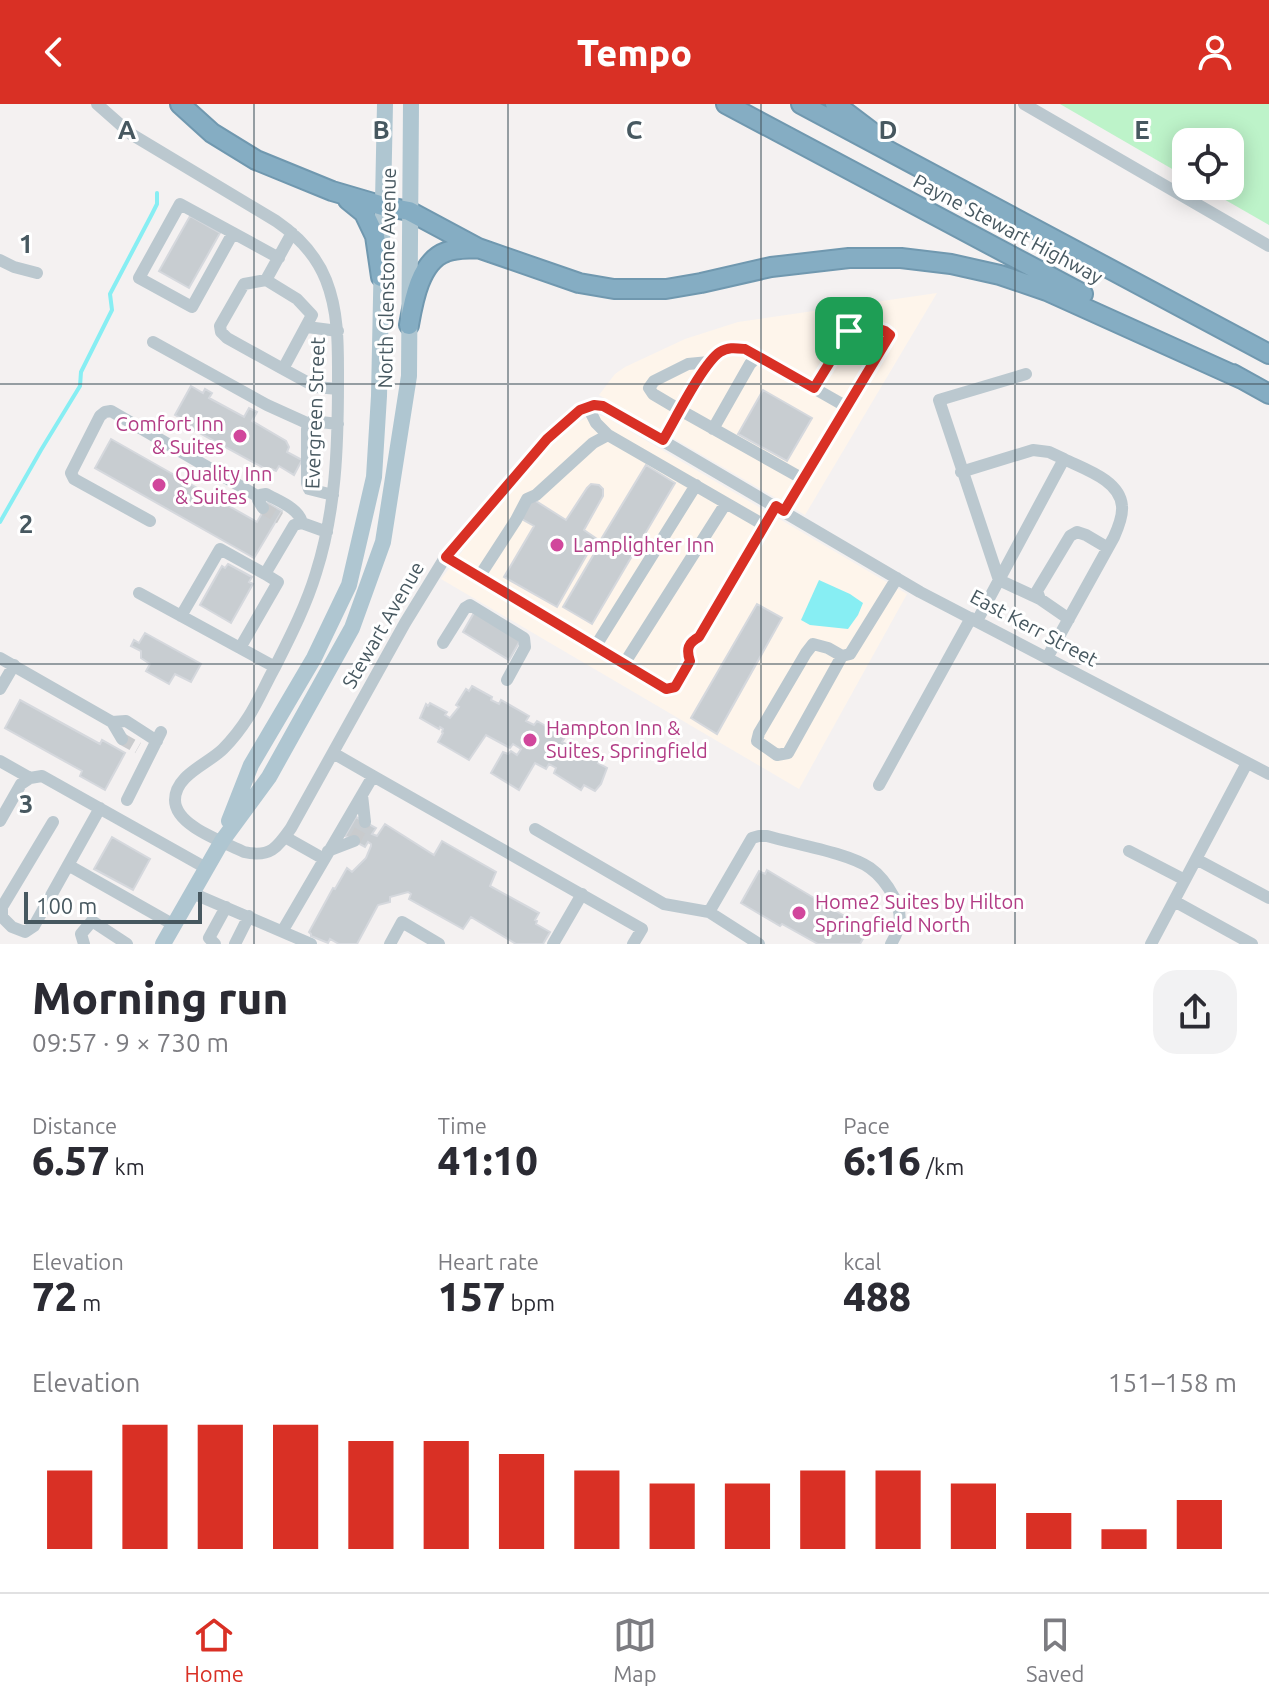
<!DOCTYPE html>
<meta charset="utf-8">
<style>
:root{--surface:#fff;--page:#f2f2f3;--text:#2b2b33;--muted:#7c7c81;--line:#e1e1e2;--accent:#d93025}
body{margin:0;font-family:Ubuntu,sans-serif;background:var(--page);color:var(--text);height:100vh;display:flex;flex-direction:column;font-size:30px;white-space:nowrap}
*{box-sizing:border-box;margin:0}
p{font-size:26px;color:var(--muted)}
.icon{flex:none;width:44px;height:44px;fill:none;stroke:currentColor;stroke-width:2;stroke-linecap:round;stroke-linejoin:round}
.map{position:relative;height:840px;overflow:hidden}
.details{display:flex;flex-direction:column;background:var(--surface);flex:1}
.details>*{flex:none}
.tools{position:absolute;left:1172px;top:24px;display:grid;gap:16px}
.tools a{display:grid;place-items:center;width:72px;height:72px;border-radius:16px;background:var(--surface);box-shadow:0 4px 20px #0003;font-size:40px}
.scale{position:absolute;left:24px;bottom:20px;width:178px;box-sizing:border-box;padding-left:8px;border:4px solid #475860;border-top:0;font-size:22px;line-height:28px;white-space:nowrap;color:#475860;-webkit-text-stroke:6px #fff;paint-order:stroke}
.pin{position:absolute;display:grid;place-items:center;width:68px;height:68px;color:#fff;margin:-34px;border-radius:16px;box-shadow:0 4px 12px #0006}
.round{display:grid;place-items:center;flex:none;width:84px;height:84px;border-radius:24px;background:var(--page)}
.headline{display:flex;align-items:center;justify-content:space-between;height:136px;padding:0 32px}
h1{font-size:44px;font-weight:800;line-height:60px}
.stats{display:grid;grid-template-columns:repeat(3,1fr);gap:12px;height:136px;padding:8px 32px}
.stats div{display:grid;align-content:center}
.stats b{font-size:40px;font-weight:800}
.stats small{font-size:22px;font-weight:400}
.stats p{font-size:22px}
.chart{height:224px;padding:16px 32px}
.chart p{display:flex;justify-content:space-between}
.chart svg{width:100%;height:144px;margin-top:8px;stroke:var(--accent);stroke-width:6}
header{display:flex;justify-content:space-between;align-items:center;height:104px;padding:0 32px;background:var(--accent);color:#fff;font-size:36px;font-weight:800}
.tab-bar{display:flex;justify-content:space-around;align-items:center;height:112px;border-top:2px solid var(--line);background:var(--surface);font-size:22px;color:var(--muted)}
.tab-bar a{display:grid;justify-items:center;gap:4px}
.tab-bar .selected{color:var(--accent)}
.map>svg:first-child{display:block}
.commercial{fill:#fef5eb}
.green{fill:#bdf3c9}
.water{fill:#87eef3}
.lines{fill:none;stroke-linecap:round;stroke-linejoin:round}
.stream{stroke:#87eef3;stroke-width:4}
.building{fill:#c8cdd1;stroke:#d5d8dd;stroke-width:2}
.minor-tunnel{stroke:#c9cbcd;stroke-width:12;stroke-dasharray:12 6;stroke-linecap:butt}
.highway-casing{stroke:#7098af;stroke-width:22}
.minor{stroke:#bbc8cf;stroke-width:12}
.major{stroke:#afc6d1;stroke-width:16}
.highway{stroke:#85adc3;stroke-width:18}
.route-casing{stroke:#fff;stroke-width:16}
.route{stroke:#d93025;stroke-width:10}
.grid{fill:none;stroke:#475860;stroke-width:2;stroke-opacity:0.55}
.hotel-dot{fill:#d1479c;stroke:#fff;stroke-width:3}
.labels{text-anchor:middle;stroke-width:6;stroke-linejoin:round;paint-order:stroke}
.street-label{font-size:20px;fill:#475860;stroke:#fff}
.hotel-label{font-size:20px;fill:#b23c85;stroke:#fff;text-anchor:start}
.grid-label{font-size:26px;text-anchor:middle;font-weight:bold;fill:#475860;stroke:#fff;stroke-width:6;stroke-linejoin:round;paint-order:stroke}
</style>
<header><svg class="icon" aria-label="back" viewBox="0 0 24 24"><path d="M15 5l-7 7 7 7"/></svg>Tempo<svg class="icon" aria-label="person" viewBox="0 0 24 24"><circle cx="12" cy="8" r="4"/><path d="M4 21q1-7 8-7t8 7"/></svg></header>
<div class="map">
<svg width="1269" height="840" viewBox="0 0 1269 840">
<rect width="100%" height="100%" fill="#f4f1f1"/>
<path class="commercial" d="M937 189 805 411 599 291 615 270 625 263 685 235 738 218Z
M598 311 606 313 907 490 799 685 441 475 467 441 550 343 578 318 591 312Z"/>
<path class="green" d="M1060 0H1269V121L1201 82H1230V38H1186V73Z"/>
<path class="water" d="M819 476 850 490 863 499 858 511 848 525 810 521 801 516Z"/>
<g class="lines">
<path class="stream" d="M0 418 41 346 80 282 81 268 112 206 110 190 152 110 157 100V89"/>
</g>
<path class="building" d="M190 112 220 129 189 184 159 167Z
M191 282 203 289 205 285 212 289 209 294 244 313 249 304 257 308 252 317 286 337 289 343 287 348 302 356 294 371 279 362 276 367 272 365 271 368 194 326 190 320 175 311Z
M763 286 812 314 787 357 738 330Z
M111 335 257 418 268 399 282 407 254 454 95 364Z
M646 361 675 379 592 520 563 503 598 443 593 440 557 503 504 473 534 422 520 414 531 394 566 416 587 384 591 380 599 381 603 385V392L584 426 600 437Z
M228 460 252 473 249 478 253 480 231 519 200 501 222 462 225 464Z
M757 500 782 514 717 630 691 614Z
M475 507 521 535 509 556 463 528Z
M145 529 201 560 191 578 175 570 169 580 146 567 150 560 141 554V547L131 542 134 536 139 539Z
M472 582 492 593 491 596 499 600 501 596 529 612 526 617 534 621 537 617 565 633 562 638 570 642 572 638 600 654 598 659 607 664 601 680 595 687 584 681 581 686 554 669 556 664 549 660 546 665 535 659 519 686 491 669 503 648 508 650 511 647 517 651 521 645 513 640 510 644 486 631 469 656 438 638 443 629 442 628 443 625 440 623 439 625 420 614 426 600 428 602 430 599 447 608 445 611 450 614 459 603 456 601 466 585 469 587Z
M20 596 100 640 102 636 125 649 105 686 80 672 82 667 5 624Z
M356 713 376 724 372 730 377 732 385 720 434 751 442 737 496 768 490 782 539 809 535 816 537 817 536 820 550 828 543 840H516L471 813 463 825 409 795 411 790 408 788 390 793V798L378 801 357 840H339L330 835 328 839 311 832V830L309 828 333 784 335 785 347 764 352 768 366 754 371 742V740L368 738 365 743 345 732Z
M112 733 150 755 133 786 94 765Z
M767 766 868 826 860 840H818L782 820 780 822 741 799 759 767 765 770Z"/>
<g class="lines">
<path class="minor-tunnel" d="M263 404 280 414
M122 635 138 644
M354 737 365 718"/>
<defs>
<path id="highway" d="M180 0 212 29 256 56 332 87 383 102 409 107 478 144 579 179 614 185H666L701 179 771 163 849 154H901L951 160 1000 171 1047 187 1242 275
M726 0 1083 190
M801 0 1269 250
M835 0 872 28
M348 96 364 109 375 132 381 173
M409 221C413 198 420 157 446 148 455 144 469 145 478 144
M1233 270 1269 290"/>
</defs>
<use href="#highway" class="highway-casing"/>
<path class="minor" d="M97 0 131 30 276 117C298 132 316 151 326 176 339 209 338 243 338 277 338 343 336 406 316 469 306 502 290 533 275 563 266 579 259 596 249 612 242 623 233 635 223 645 208 660 175 671 175 696 175 722 224 738 244 748 270 754 277 744 291 724L405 519 443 457 532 352 564 320 585 304 594 301 607 304 920 488 1269 670
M1024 0 1269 142
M233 129 192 203 139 174 180 100 279 154
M292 129 266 176 297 195 312 211 283 265 316 283 338 285
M0 156 14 163 37 169
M266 176 244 180 220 222 221 228 227 234 283 265
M307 223 338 227
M153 238 267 301 309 320
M709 258 688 260 654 277 649 284 653 290 680 306 803 375
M1026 270 939 296 999 476 1040 495
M588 303 596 319 608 331 764 421
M713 325 750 260 758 252
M663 336C675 316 703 259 720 248 729 243 735 244 745 245L847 303
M961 368 1033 346 1049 348 1064 355 977 517
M333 391 309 385 307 379V325L312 317 338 320
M263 404 258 396 260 391 266 390C278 397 299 404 302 419
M784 407 890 231C878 222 860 217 849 227L814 284
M150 417 74 375 71 369 100 312 105 308 111 307 259 393
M446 453 666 585 675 583 690 557 688 543 691 539 699 533 776 402
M479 473 516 416 527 395 536 391 593 339 608 331
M139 489 240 544
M181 512 220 445 265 470
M1069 515 1040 495 1037 487 1070 432 1077 428 1086 431 1108 444
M443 539 465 504 470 501 524 534 525 543 507 576
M595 543 696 381
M842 552 788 649 777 651 757 637 759 629 806 549 813 540 828 544 842 552 850 550 897 474
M0 554 112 618 126 617 157 637
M1047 554 1114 433C1118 424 1123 412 1122 402 1120 376 1084 365 1064 355
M624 560 726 399
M275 563 240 544 278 478 265 470 294 421 302 419 327 428
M0 585 14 561
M112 618 122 635
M0 657 30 674
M373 672 642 825 633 840
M879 681 971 514
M362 691 365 718
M127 696 161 628
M0 717 21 680 30 674 42 672 206 764
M53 718 2 803V813L12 823 25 828 34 822 100 704
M535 725 664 800 709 808 759 840
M285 733 324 755
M328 747 354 737
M1129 747 1185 776
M1196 755 1269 794
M68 761 174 821
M192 789 311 840
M1174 797 1252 840
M709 808 752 734 759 732H767C794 740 849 749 870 764 880 771 888 782 894 793 903 811 901 823 891 840
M283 826 373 672 333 649
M84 840 81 830 92 817 127 840
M215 840 209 834 226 803
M235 840 249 812
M390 840 402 818 439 840
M553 840 582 790
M1151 840 1247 659"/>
<path class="major" d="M229 717 251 661 314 554 349 481 374 373 379 292 385 0
M163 840 222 737 269 673 352 524 383 438 409 272 411 0"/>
<use href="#highway" class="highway"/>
</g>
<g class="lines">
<defs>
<path id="route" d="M864 220 885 227 890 231 784 407 776 402 699 533C688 539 686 545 690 557L675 583 666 585 446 453 547 335 580 306 594 301 603 302 663 336C675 316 703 259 720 248 728 243 735 244 745 245L814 284 849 227 855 222Z"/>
</defs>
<use href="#route" class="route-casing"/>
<use href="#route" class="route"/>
</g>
<path class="grid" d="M254 0V840M508 0V840M761 0V840M1015 0V840M0 280H1269M0 560H1269"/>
<g class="hotel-dot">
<circle cx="240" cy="332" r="8"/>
<circle cx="159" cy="381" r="8"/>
<circle cx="557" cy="441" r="8"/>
<circle cx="530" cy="636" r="8"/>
<circle cx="799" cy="809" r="8"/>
</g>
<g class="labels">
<g class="street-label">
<text transform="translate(1008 125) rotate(28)" y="7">Payne Stewart Highway</text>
<text transform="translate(387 174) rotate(-89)" y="7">North Glenstone Avenue</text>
<text transform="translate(315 309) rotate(-88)" y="7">Evergreen Street</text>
<text transform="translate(383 521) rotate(-60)" y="7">Stewart Avenue</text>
<text transform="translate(1034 524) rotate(28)" y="7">East Kerr Street</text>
</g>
<g class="hotel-label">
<text x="224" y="327" text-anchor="end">Comfort Inn<tspan x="224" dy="23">&amp; Suites</tspan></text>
<text x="175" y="377">Quality Inn<tspan x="175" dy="23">&amp; Suites</tspan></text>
<text x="573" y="448">Lamplighter Inn</text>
<text x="546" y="631">Hampton Inn &amp;<tspan x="546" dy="23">Suites, Springfield</tspan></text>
<text x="815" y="805">Home2 Suites by Hilton<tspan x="815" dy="23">Springfield North</tspan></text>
</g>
</g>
<g class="grid-label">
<text x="127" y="35">A</text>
<text x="381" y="35">B</text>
<text x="634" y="35">C</text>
<text x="888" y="35">D</text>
<text x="1142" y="35">E</text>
<text x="26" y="149">1</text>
<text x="26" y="429">2</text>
<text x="26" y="709">3</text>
</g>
</svg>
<div class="tools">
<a><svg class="icon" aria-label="locate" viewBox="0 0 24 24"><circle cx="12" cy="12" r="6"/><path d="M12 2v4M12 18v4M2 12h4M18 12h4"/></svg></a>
</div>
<div class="scale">100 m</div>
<div class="pin" style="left:849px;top:227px;background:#1e9e55"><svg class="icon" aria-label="arrive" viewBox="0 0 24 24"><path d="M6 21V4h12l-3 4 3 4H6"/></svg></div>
</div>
<section class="details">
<div class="headline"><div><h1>Morning run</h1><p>09:57 · 9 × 730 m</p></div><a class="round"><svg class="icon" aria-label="share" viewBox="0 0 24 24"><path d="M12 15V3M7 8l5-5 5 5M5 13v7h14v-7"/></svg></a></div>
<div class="stats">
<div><p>Distance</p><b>6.57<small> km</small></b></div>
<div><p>Time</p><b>41:10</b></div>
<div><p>Pace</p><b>6:16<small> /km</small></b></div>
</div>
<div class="stats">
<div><p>Elevation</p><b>72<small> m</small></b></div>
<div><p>Heart rate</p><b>157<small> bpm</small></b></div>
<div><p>kcal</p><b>488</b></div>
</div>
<div class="chart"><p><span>Elevation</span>151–158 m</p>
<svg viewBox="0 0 160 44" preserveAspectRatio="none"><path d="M5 44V20M15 44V6M25 44V6M35 44V6M45 44V11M55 44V11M65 44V15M75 44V20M85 44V24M95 44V24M105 44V20M115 44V20M125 44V24M135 44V33M145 44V38M155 44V29"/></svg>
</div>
</section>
<nav class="tab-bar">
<a class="selected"><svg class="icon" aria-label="home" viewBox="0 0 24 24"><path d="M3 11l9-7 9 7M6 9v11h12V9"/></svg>Home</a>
<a><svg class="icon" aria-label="map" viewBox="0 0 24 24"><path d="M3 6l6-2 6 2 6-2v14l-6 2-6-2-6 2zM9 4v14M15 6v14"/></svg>Map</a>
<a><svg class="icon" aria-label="saved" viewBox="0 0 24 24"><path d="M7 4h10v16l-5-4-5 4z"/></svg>Saved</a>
</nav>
